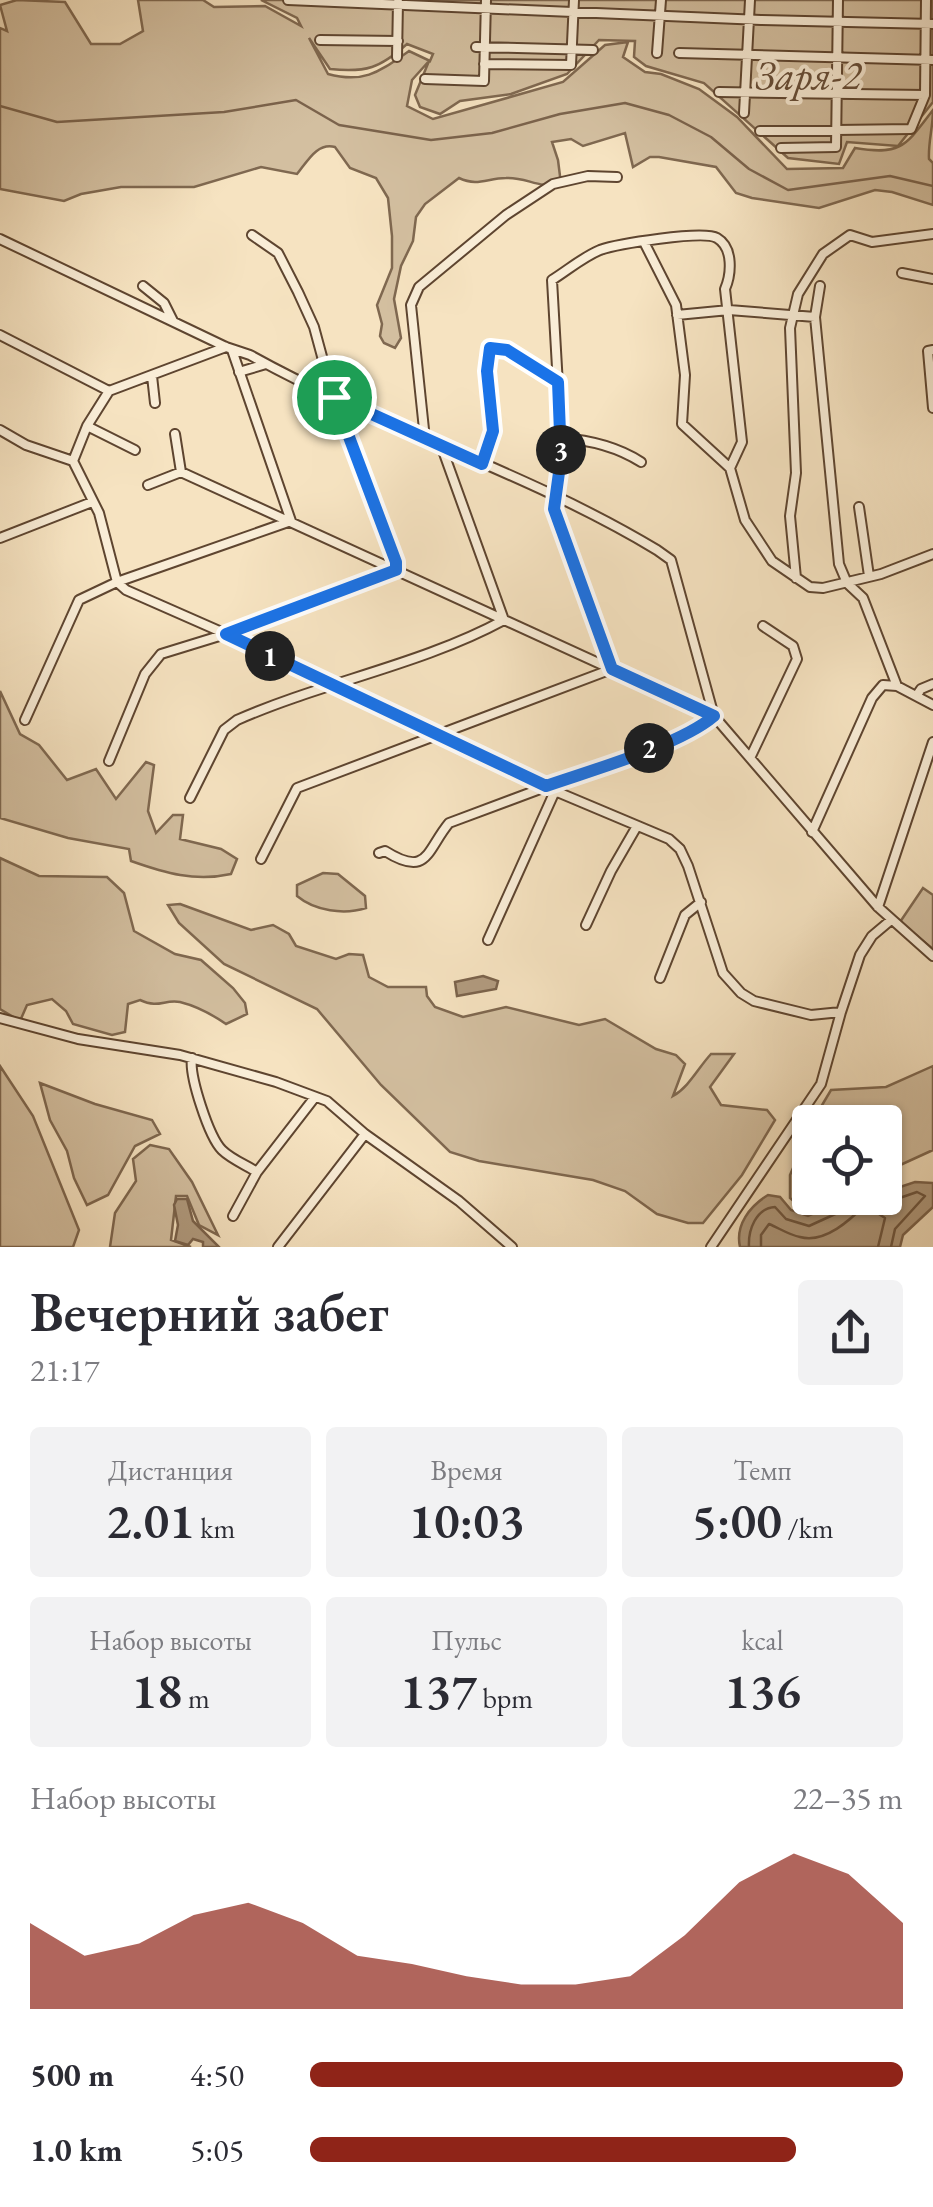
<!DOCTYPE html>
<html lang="ru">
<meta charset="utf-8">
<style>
:root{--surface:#fff;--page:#f2f2f3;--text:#2b2b33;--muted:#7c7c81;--accent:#8f2418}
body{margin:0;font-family:"EB Garamond",serif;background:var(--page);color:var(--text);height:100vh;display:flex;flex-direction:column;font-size:38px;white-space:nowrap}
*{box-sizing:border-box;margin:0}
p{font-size:32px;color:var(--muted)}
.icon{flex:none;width:55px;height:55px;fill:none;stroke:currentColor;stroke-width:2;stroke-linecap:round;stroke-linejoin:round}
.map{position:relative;height:1247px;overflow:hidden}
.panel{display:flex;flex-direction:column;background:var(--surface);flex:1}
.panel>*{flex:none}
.buttons{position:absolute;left:792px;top:1105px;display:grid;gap:20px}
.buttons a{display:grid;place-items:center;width:110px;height:110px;border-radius:10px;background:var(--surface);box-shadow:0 2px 8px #0004;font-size:50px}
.pin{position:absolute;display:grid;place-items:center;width:85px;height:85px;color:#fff;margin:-42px;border:5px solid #fff;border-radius:50%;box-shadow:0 2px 10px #0007}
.km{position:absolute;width:50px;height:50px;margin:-25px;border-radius:50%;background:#222;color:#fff;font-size:28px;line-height:50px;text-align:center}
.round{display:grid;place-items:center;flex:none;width:105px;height:105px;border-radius:10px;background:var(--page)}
.summary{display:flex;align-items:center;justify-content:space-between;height:170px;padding:0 30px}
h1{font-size:55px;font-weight:600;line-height:75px}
.metrics{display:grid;grid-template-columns:repeat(3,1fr);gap:15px;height:170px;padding:10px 30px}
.metrics div{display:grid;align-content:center;border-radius:10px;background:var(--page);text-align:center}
.metrics b{font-size:50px;font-weight:600}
.metrics small{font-size:28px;font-weight:400}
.metrics p{font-size:28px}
.chart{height:280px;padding:20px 30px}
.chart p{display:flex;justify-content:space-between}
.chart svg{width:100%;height:180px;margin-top:10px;fill:var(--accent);opacity:.7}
ul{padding:0 30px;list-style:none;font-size:32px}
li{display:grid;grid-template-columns:160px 120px 1fr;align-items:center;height:75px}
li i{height:25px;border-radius:12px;background:var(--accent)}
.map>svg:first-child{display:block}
.green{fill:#d3bfa0;stroke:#7f6850;stroke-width:2.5;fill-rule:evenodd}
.water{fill:#b19b7f;stroke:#7b634c;stroke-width:2.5}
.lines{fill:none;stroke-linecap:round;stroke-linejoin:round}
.shore{stroke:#6e5640;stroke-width:2.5}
.stream{stroke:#7b634c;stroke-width:2.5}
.minor-casing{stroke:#5e4530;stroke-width:12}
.minor{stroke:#f9edd7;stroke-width:8}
.route-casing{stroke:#fff;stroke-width:20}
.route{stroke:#1a73e8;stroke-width:12}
.labels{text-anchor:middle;stroke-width:8;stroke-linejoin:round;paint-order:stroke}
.park-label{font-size:40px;font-style:italic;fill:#664d38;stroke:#f9edd7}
</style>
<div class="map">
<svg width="933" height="1247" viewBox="0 0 933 1247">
<rect width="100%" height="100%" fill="#f6e3c1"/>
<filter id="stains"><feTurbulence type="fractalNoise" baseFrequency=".002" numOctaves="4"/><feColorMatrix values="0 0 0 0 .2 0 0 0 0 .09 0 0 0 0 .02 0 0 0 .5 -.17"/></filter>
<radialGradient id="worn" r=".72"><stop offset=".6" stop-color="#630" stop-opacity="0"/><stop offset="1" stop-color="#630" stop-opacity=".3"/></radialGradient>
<path class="green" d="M17 0 65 2 91 44H120L143 31 138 0H203L214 7 265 6 301 26 297 18 261 0H933V102L898 146 847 142 839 164 788 158 704 83 646 66 634 57 635 41 599 40 567 74 511 94 460 101 440 114 420 107 415 95 429 61 412 80 407 106 433 119 563 82 605 45 628 42 623 57 645 72 661 74 699 89 737 117 787 169 843 168 855 148C902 156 906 145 933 110 933 127 928 143 929 159L933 163V205L892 192 875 190 819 208 752 198 736 193 716 167 659 157H650L633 167 625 133 583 146 571 139 552 142 558 160 561 184C537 189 528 177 506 178 487 178 478 187 459 178L425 204 416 217 413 241 401 266 394 299 401 338 395 348 384 343 380 336 382 324 377 305 392 268V236L388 198 376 178 350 168 335 147C317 142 307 162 297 174L261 167 194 187H121L81 194 64 201 0 189V28L7 31 0 5ZM309 38 330 69C366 73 380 68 407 44L433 54 430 61 409 51C380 71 365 84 328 74Z
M0 691 20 734 39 745 67 780 96 769 116 799 146 762 154 765 148 811 156 833 173 815H183L180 839 221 849 237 859 231 874C195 882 165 873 131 861L129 849 68 838 0 818Z
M0 858 39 876 107 877 124 893 134 931 175 954 201 960 233 988 245 1003 247 1014 226 1024C213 1015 196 1006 180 1002 164 999 159 1009 140 1000L128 1004 125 1032 112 1035 73 1024 66 1011 52 999 27 1005 20 1021 0 1009Z
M323 873 338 874 365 896 366 908C344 915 315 911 297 896V885Z
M923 888 933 895V949L900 922Z
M180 904 251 930 273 925 289 934 296 946 336 959 349 954 363 955 369 977 388 987H426L427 996 435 1007 463 1017 506 1007 579 1025 605 1019 656 1049 676 1055 685 1064 673 1096C689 1087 698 1068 711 1054H734L710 1087 721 1105 767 1110 775 1120 742 1175 703 1223H688L657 1214 625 1191 593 1180 479 1161 450 1152 381 1085 317 1009 224 964 179 923 168 905Z
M0 1066 33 1116 79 1230 73 1247H0Z
M933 1066V1150L885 1172V1122H812L831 1090 886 1087Z
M40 1083 95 1104 152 1120 160 1134 135 1146 108 1195 87 1205 74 1178 67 1151 50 1120Z
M810 1129V1198H832L804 1210 790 1198V1175Z
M150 1145 169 1149 192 1182 218 1235 199 1225 187 1196H176L171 1240 191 1247H110L115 1213 136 1181 133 1159Z"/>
<path class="water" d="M483 976 498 981 496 989 457 996 455 982Z
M915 1182 933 1183V1207L903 1235 900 1247H740C735 1225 750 1206 768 1195L780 1197 791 1210 808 1216 848 1198H885V1192Z
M177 1199H187L193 1221 219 1247H203V1242L193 1239 188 1245 175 1241 178 1225 174 1205Z"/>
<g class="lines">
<path class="shore" d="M878 1198 888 1202 917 1192 925 1196 895 1229 891 1247
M749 1247C748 1230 756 1208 775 1207L786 1219 809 1226 844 1210 849 1198
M761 1247V1235L769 1224C779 1228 789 1235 800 1237 825 1244 851 1219 865 1205L885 1218 878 1247"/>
<path class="stream" d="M0 106 57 122 224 112 296 100 339 125 431 140 492 133 560 114 625 103 669 115 711 137 749 169 788 190 890 176 933 186"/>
<defs>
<path id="minor" d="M288 0 761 20 933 24
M320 40 398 41
M476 47 593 50
M657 53 661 0
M679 53 933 60
M397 57 398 2
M484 64 571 65 574 0
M425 79 484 81 486 0
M719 92 925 95
M744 113 750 0
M760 131 911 129 925 95 926 0
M781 148 836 147 838 0
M0 239 226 347 250 355C381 428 528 472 657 550L671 560 714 716
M644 242 676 305 685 375 682 424 730 468 745 520 772 561 810 587 823 588 881 574 933 554
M902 273 933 279
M143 286 164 303 173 321
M677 315 729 310 815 317 839 564 847 583 863 598 897 686 933 705
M815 317 820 286
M0 335 109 391
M933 350 928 351 933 408
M239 372 266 364
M152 376 155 403
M87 426 135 450
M0 430 26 445 73 461
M175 434 181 472
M561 438C590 440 616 446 641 462
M425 439 411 305 419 287 506 215 553 184 588 176 617 177
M73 461 99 513 117 582 126 590 226 634 555 791 669 839 680 849 688 866 723 973 741 993 754 1001 811 1015 841 1012 860 955 872 936 891 920
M73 461 87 426 109 391 226 347
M482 464 493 431 487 371 490 348 507 350 557 381
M181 472 714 716 878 907 933 956
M148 485 181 472
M859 507 869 576
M0 538 92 502
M796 578 790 516 796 473 790 328 798 294 823 254 850 235 872 242 933 234
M917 695 921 689 933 684
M25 720 79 600 117 582 291 521 232 350
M751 756 797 659 793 646 763 626
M109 761 145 674 161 654 226 634 396 571V562L333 397 314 327 298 292 278 253 252 235
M190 798 224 730 237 720C323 682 421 665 504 620L442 448
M812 832 872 698 883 685 897 686
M379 853 385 851C428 878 426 851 449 823L674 739 702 726 714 716
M261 859 297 788 612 669 554 509 561 438 552 280C568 270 583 257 600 250 617 244 703 230 717 238 734 248 731 275 725 289L742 442 730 468
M878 907 933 742
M586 925 611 871 637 826
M488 940 555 791
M660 978 685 915 701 902
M0 1018 78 1039 180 1055 276 1082 327 1101 365 1134 459 1201 512 1247
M192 1058C189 1076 209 1137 222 1150 231 1159 246 1165 257 1172
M233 1216 257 1172 315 1097
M278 1247 365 1134
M711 1247 821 1084 841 1012"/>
</defs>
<use href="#minor" class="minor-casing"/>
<use href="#minor" class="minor"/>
</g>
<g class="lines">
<defs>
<path id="route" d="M490 348 507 350 558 382 561 458 554 509 612 669 714 716C680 745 592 770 546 786L226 634 396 570V562L334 397 482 464 493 431 487 371Z"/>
</defs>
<use href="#route" class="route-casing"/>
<use href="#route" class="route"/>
</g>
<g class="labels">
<g class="park-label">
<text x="808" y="89">Заря-2</text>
</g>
</g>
<rect width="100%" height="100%" filter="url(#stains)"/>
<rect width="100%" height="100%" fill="url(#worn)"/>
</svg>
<div class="buttons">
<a><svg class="icon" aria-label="locate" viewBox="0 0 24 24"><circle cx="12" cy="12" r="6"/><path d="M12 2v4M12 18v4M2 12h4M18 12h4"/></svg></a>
</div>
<div class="pin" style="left:334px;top:397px;background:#1e9e55"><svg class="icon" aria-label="arrive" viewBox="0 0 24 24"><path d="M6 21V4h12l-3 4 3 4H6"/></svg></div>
<b class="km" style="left:270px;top:656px">1</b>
<b class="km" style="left:649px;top:748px">2</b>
<b class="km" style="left:561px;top:450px">3</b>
</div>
<section class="panel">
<div class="summary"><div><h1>Вечерний забег</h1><p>21:17</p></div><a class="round"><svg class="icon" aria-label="share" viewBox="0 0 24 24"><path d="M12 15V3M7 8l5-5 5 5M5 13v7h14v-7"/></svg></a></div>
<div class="metrics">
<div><p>Дистанция</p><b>2.01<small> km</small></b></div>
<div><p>Время</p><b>10:03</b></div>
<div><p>Темп</p><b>5:00<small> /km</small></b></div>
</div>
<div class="metrics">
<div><p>Набор высоты</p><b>18<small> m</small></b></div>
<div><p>Пульс</p><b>137<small> bpm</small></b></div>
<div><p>kcal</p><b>136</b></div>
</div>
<div class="chart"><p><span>Набор высоты</span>22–35 m</p>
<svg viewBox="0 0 160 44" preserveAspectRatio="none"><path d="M0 44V23L10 31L20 28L30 21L40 18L50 23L60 31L70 33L80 36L90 38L100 38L110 36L120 26L130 13L140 6L150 11L160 23V44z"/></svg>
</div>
<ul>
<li><b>500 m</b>4:50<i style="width:100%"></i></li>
<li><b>1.0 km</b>5:05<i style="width:82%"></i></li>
</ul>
</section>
